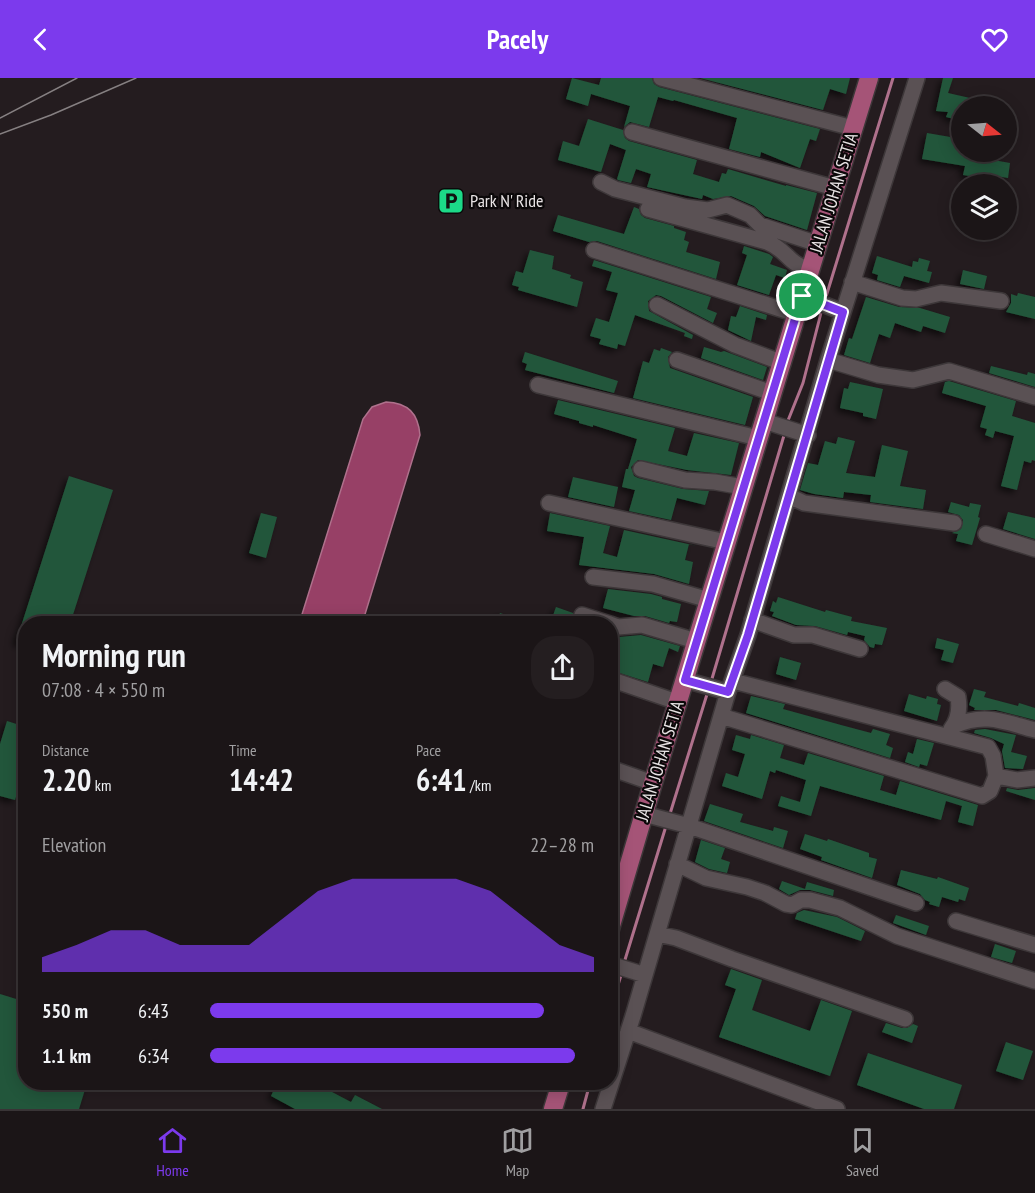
<!DOCTYPE html>
<meta charset="utf-8">
<style>
:root{--surface:#1b1517;--page:#241e20;--text:#f1f3f6;--muted:#a09fa1;--line:#393436;--accent:#7c3aed}
body{margin:0;font-family:"PT Sans Narrow",sans-serif;background:var(--page);color:var(--text);height:100vh;display:flex;flex-direction:column;font-size:22px;white-space:nowrap}
*{box-sizing:border-box;margin:0}
p{font-size:20px;color:var(--muted)}
.icon{flex:none;width:33px;height:33px;fill:none;stroke:currentColor;stroke-width:2;stroke-linecap:round;stroke-linejoin:round}
.map{position:relative;flex:1;overflow:hidden}
.panel{position:absolute;left:18px;top:538px;width:600px;height:474px;display:flex;flex-direction:column;background:var(--surface);border-radius:24px;box-shadow:0 3px 15px #0003,0 0 0 2px var(--line)}
.panel>*{flex:none}
.needle{width:39px;rotate:107deg}
.fabs{position:absolute;left:951px;top:18px;display:grid;gap:12px}
.fabs a{display:grid;place-items:center;width:66px;height:66px;border-radius:50%;background:var(--surface);box-shadow:0 3px 15px #0003,0 0 0 2px var(--line);font-size:30px}
.pin{position:absolute;display:grid;place-items:center;width:51px;height:51px;color:#fff;margin:-26px;border:3px solid #fff;border-radius:50%;box-shadow:0 2px 6px #0007}
.round{display:grid;place-items:center;flex:none;width:63px;height:63px;border-radius:24px;background:var(--page)}
.summary{display:flex;align-items:center;justify-content:space-between;height:102px;padding:0 24px}
h1{font-size:33px;font-weight:700;line-height:45px}
.stats{display:grid;grid-template-columns:repeat(3,1fr);gap:9px;height:102px;padding:6px 24px}
.stats div{display:grid;align-content:center}
.stats b{font-size:30px;font-weight:700}
.stats small{font-size:16px;font-weight:400}
.stats p{font-size:16px}
.chart{height:168px;padding:12px 24px}
.chart p{display:flex;justify-content:space-between}
.chart svg{width:100%;height:108px;margin-top:6px;fill:var(--accent);opacity:.7}
ul{padding:0 24px;list-style:none;font-size:20px}
li{display:grid;grid-template-columns:96px 72px 1fr;align-items:center;height:45px}
li i{height:15px;border-radius:8px;background:var(--accent)}
header{display:flex;justify-content:space-between;align-items:center;height:78px;padding:0 24px;background:var(--accent);color:#fff;font-size:27px;font-weight:700}
.dock{display:flex;justify-content:space-around;align-items:center;height:84px;border-top:2px solid var(--line);background:var(--surface);font-size:16px;color:var(--muted)}
.dock a{display:grid;justify-items:center;gap:3px}
.dock .active{color:var(--accent)}
.map>svg:first-child{display:block}
.water{fill:#974066;stroke:#af718c;stroke-width:1.5}
.lines{fill:none;stroke-linecap:round;stroke-linejoin:round}
.stream{stroke:#af718c;stroke-width:3}
.building{fill:#22573b;filter:url(#shadow)}
.minor-casing{stroke:#3d3739;stroke-width:18}
.major-casing{stroke:#3d3739;stroke-width:21}
.minor{stroke:#5a5154;stroke-width:15}
.major{stroke:#a55477;stroke-width:18}
.tram{stroke:#868082;stroke-width:1.5}
.route-casing{stroke:#fff;stroke-width:12}
.route{stroke:#7c3aed;stroke-width:8}
.labels{text-anchor:middle;stroke-width:4.5;stroke-linejoin:round;paint-order:stroke}
.street-label{font-size:18px;fill:#e8e3e4;stroke:#0b0809}
.poi-label{font-size:18px;fill:#e8e3e4;stroke:#0b0809;text-anchor:start}
</style>
<header><svg class="icon" aria-label="back" viewBox="0 0 24 24"><path d="M15 5l-7 7 7 7"/></svg>Pacely<svg class="icon" aria-label="heart" viewBox="0 0 24 24"><path d="M12 20l-8-8c-3-5 5-10 8-4 3-6 11-1 8 4z"/></svg></header>
<div class="map">
<svg width="1035" height="1031" viewBox="0 0 1035 1031">
<defs>
<filter id="shadow"><feDropShadow dx="-3.5" dy="3.5" stdDeviation="3" flood-color="#0009"/></filter>
</defs>
<rect width="100%" height="100%" fill="#241c1f"/>
<path class="water" d="M386 324C408 325 418 335 420 357L362 546H299L363 341 372 329Z"/>
<g class="lines">
<path class="stream" d="M825 222 893 0
M787 345 803 305 822 231
M711 604 785 354
M669 739 708 613
M624 885 666 748
M610 933 622 894
M583 1031 590 1005"/>
</g>
<path class="building" d="M572 0 599 7 601 0H652L654 6 659 9 820 51 816 63 810 61 800 90 761 74 760 79 729 71 737 40 674 22 673 23 658 19 649 49 630 44 624 49 630 28 591 16 588 28 566 21Z
M700 0H850L846 16 830 11 823 32Z
M943 0H953L948 15 992 25V28H962V43L946 39 948 34 936 33Z
M588 41 623 52 625 60 629 63 697 82 693 96 719 104 722 95 726 96 728 91 786 108V107L817 115 807 152 765 138 754 128 731 118 713 121 703 117 702 121 647 109 651 96 636 91 631 105 618 102 617 101 626 72 610 66 601 94 558 82 563 63 579 68Z
M927 55 962 61V74H966L965 77 1010 85 1008 100 996 98 995 102 963 97 965 88 922 81Z
M634 129 639 131 641 137 645 140 674 148V150L686 154 684 162 689 164 686 174 720 184 716 201 597 163 589 164 553 153 558 137 624 156Z
M744 168 769 176 773 179 770 186 787 192 785 200 776 197 769 217 737 207 747 177 742 175Z
M530 172 554 178 552 191 571 197 570 200 583 204 577 229 518 212 519 209 512 207 516 193 523 195Z
M877 178 912 189 913 183 918 184 919 180 930 183 927 193 932 194 929 205 904 198 900 209 877 202 878 197 872 195Z
M594 182 711 219 707 231 717 235 713 245 661 218 656 217 648 223 649 233 693 257 692 261 684 258 685 255 635 237 625 268 618 266 617 271 599 266 601 261 590 258 596 240 609 244 618 215 606 212 612 194 592 188Z
M963 192 987 198 984 211 960 206Z
M1018 215 1035 219V241L1006 234 1011 225V216L1017 218Z
M866 219 899 229 920 230 950 239 945 255 923 248 921 254 895 245 890 260 879 256 870 285 844 277 849 260 852 261Z
M740 228 767 237 766 242 756 239 751 263 728 252 731 238 736 239Z
M704 269 721 274 724 273 767 289 763 302 701 280Z
M661 270 672 274 668 279 670 290 753 319 745 347 633 320 643 283 649 285 654 271 660 273Z
M525 274 618 303 614 315 525 292 527 286 522 284Z
M991 288 1027 297 1028 294 1035 296V309L989 295Z
M949 303 1016 323 1012 338 1035 345V383L1032 382 1031 385 1024 383 1017 412 1001 408 1014 358 995 353 993 360 985 357 987 351 980 349 986 328 942 315 945 304Z
M850 304 883 311 876 341 863 338V335L840 330 844 310 848 311Z
M558 322 675 350 668 373 687 378 694 355 739 365 731 397 687 392 638 382 631 389 634 398 638 400 683 411 709 413 705 427 677 420 671 442 629 433 635 412 622 409 626 391H628L637 361 593 347V349L579 345V343L554 336Z
M838 359 855 363 846 395 875 399 882 367 908 373 900 408 926 412 923 431 870 424 871 417 844 414 843 420 814 416 800 412 808 385 818 387 825 363 836 366Z
M69 398 113 412 70 546H26V567L16 564Z
M573 399 618 409 614 429 568 419Z
M951 424 969 429 970 425 981 427 978 439 980 440 972 467 956 463 958 456 952 455 961 451 963 442 959 437 948 434Z
M1008 434 1035 440V461L1003 451Z
M261 435 277 439 266 480 249 475Z
M550 435 610 448 603 475 617 479 624 452 697 468 689 466 685 482 693 484 689 506 654 496 579 487 584 459 547 453Z
M608 511 651 516 662 519V521L681 526 677 544 670 543 669 545 645 538H634L603 530Z
M778 519 825 534 826 532 852 539 851 543 887 550 882 567 875 566 874 570 870 569 864 562 865 558 848 554 847 557 815 548 796 547 772 538 774 534 770 533 773 523 776 525Z
M556 529 573 535V540L578 546H550Z
M500 535 527 544V546H496Z
M610 557 619 559 641 557 680 568 678 574 669 570 663 589 653 586 648 604 610 592Z
M937 560 959 566 953 585 941 582 944 572 935 570Z
M780 579 801 585 796 602 776 596Z
M974 611 986 614 984 619 1018 628 1019 625 1035 630V642L996 632H974L975 630 969 627Z
M909 616 926 621 927 618 938 621 937 626 941 627 937 643 904 633Z
M751 618 785 626 783 631 841 647 871 655 873 651 890 656 886 667 893 670 890 680 746 635Z
M7 643 26 649V688L15 722 0 718V666Z
M985 651 1016 657 1011 674 1027 678 1023 691 1005 690 1002 673 1004 666 991 660 974 655 975 652Z
M736 657 750 661 751 657 784 667 780 680 804 687 808 675 884 698 880 712 896 717 900 703 978 727 973 748 958 744 962 728 946 723 941 742 820 708 811 738 778 728 781 718 800 724 806 702 776 692 775 695 770 693 762 721 722 708 726 695 738 699 745 676 732 672Z
M917 661 934 665 927 688 920 686 919 689 905 684 908 674 913 676Z
M1007 710 1018 712 1035 710V722L1006 713Z
M710 726 743 736 740 744 773 753 774 749 788 753 783 770 704 743Z
M805 756 827 763 828 761 869 775V779L877 781 872 800 821 782 822 779 800 771Z
M701 762 725 770 721 781 730 784 727 795 709 791 695 784Z
M901 792 937 801 938 799 969 810 965 823 959 821 958 824 942 819 939 829 929 826 930 824 925 822 920 816 897 807Z
M782 803 805 811 807 804 834 812 833 818 810 812H800L789 817 779 811Z
M804 832 837 839 865 853 861 863 795 841 797 835Z
M896 837 929 848 926 857 893 845Z
M995 866 1016 873 1012 885 991 879Z
M731 891 762 902 752 932 810 953 821 922 852 933 830 998 719 959 736 911 725 907Z
M0 916 26 924V1005H87L79 1031H0Z
M886 945 902 950H907L913 946 918 948 912 965 882 954Z
M1006 964 1033 973 1023 1002 996 993Z
M868 975 962 1007 954 1031H924L857 1007Z
M277 1005H315L351 1024 355 1017 382 1031H295L271 1018Z"/>
<g class="lines">
<defs>
<path id="minor" d="M661 0 853 50
M632 54 835 110
M601 104 615 111 685 129 708 132 727 127 750 137 760 147 818 166
M648 131 767 164C789 173 787 186 811 192
M594 172 796 236
M852 204 902 220 916 221 941 215 1001 223
M802 218 843 234
M657 227 735 267 783 285
M677 282 772 315
M828 282 878 297 913 302 949 293 1035 319
M538 307 758 360
M764 343 808 357
M641 391 685 402 715 404 743 409
M789 418 804 425 954 445
M549 425 726 464
M986 456 1035 471
M593 499 653 506 709 522
M582 537 610 546
M752 542 794 557H813L860 571
M610 546 618 549 642 547 696 563
M610 601 677 624
M685 602 728 614
M733 603 988 669 993 678 996 698 1017 702 1035 700
M945 611 958 619C960 631 959 641 951 651
M721 638 982 718 990 713 996 698
M954 648C985 634 1004 644 1035 652
M610 690 653 705
M644 736 689 748 916 825
M677 786 706 800 747 809 765 815 786 826 792 827 801 822H810L840 830 897 858 1035 903
M956 843 1035 867
M657 856 676 860 732 881 905 941
M610 886 645 897
M628 953 837 1031
M603 1031 633 938 728 614 748 557 828 282 917 0"/>
<path id="major" d="M610 851 653 705 869 0
M553 1031 561 1005"/>
</defs>
<use href="#minor" class="minor-casing"/>
<use href="#major" class="major-casing"/>
<use href="#minor" class="minor"/>
<use href="#major" class="major"/>
<path class="tram" d="M0 40 77 0
M0 56 51 37 136 0"/>
</g>
<g class="lines">
<defs>
<path id="route" d="M802 218 843 234 748 557 728 614 685 602Z"/>
</defs>
<use href="#route" class="route-casing"/>
<use href="#route" class="route"/>
</g>
<defs>
<symbol id="parking-square" viewBox="-11 -11 22 22"><rect x="-9" y="-9" width="18" height="18" rx="4" fill="#1cd988" stroke="#0b0809"/><path d="M-3.5-5.5H1a3.5 3.5 0 0 1 0 7H-1V5.5H-3.5ZM-1-3.4V-.6H.8a1.4 1.4 0 0 0 0-2.8Z" fill="#111"/></symbol>
</defs>
<g fill-rule="evenodd">
<use href="#parking-square" x="436" y="108" width="30" height="30"/>
</g>
<g class="labels">
<g class="street-label">
<text transform="translate(834 115) rotate(-73)" y="6">JALAN JOHAN SETIA</text>
<text transform="translate(660 683) rotate(-73)" y="6">JALAN JOHAN SETIA</text>
</g>
<g class="poi-label">
<text x="470" y="129">Park N' Ride</text>
</g>
</g>
</svg>
<div class="fabs">
<a><svg class="needle" viewBox="-14 -14 28 28"><path d="M0-13l5 13h-10z" fill="#e53935"/><path d="M0 13l5-13h-10z" fill="#a09fa1"/></svg></a>
<a><svg class="icon" aria-label="layers" viewBox="0 0 24 24"><path d="M12 4l9 5-9 5-9-5zM3 14l9 5 9-5"/></svg></a>
</div>
<div class="pin" style="left:802px;top:218px;background:#1e9e55"><svg class="icon" aria-label="arrive" viewBox="0 0 24 24"><path d="M6 21V4h12l-3 4 3 4H6"/></svg></div>
<section class="panel">
<div class="summary"><div><h1>Morning run</h1><p>07:08 · 4 × 550 m</p></div><a class="round"><svg class="icon" aria-label="share" viewBox="0 0 24 24"><path d="M12 15V3M7 8l5-5 5 5M5 13v7h14v-7"/></svg></a></div>
<div class="stats">
<div><p>Distance</p><b>2.20<small> km</small></b></div>
<div><p>Time</p><b>14:42</b></div>
<div><p>Pace</p><b>6:41<small> /km</small></b></div>
</div>
<div class="chart"><p><span>Elevation</span>22–28 m</p>
<svg viewBox="0 0 160 44" preserveAspectRatio="none"><path d="M0 44V38L10 33L20 27L30 27L40 33L50 33L60 33L70 22L80 11L90 6L100 6L110 6L120 6L130 11L140 22L150 33L160 38V44z"/></svg>
</div>
<ul>
<li><b>550 m</b>6:43<i style="width:87%"></i></li>
<li><b>1.1 km</b>6:34<i style="width:95%"></i></li>
</ul>
</section>
</div>
<nav class="dock">
<a class="active"><svg class="icon" aria-label="home" viewBox="0 0 24 24"><path d="M3 11l9-7 9 7M6 9v11h12V9"/></svg>Home</a>
<a><svg class="icon" aria-label="map" viewBox="0 0 24 24"><path d="M3 6l6-2 6 2 6-2v14l-6 2-6-2-6 2zM9 4v14M15 6v14"/></svg>Map</a>
<a><svg class="icon" aria-label="saved" viewBox="0 0 24 24"><path d="M7 4h10v16l-5-4-5 4z"/></svg>Saved</a>
</nav>
